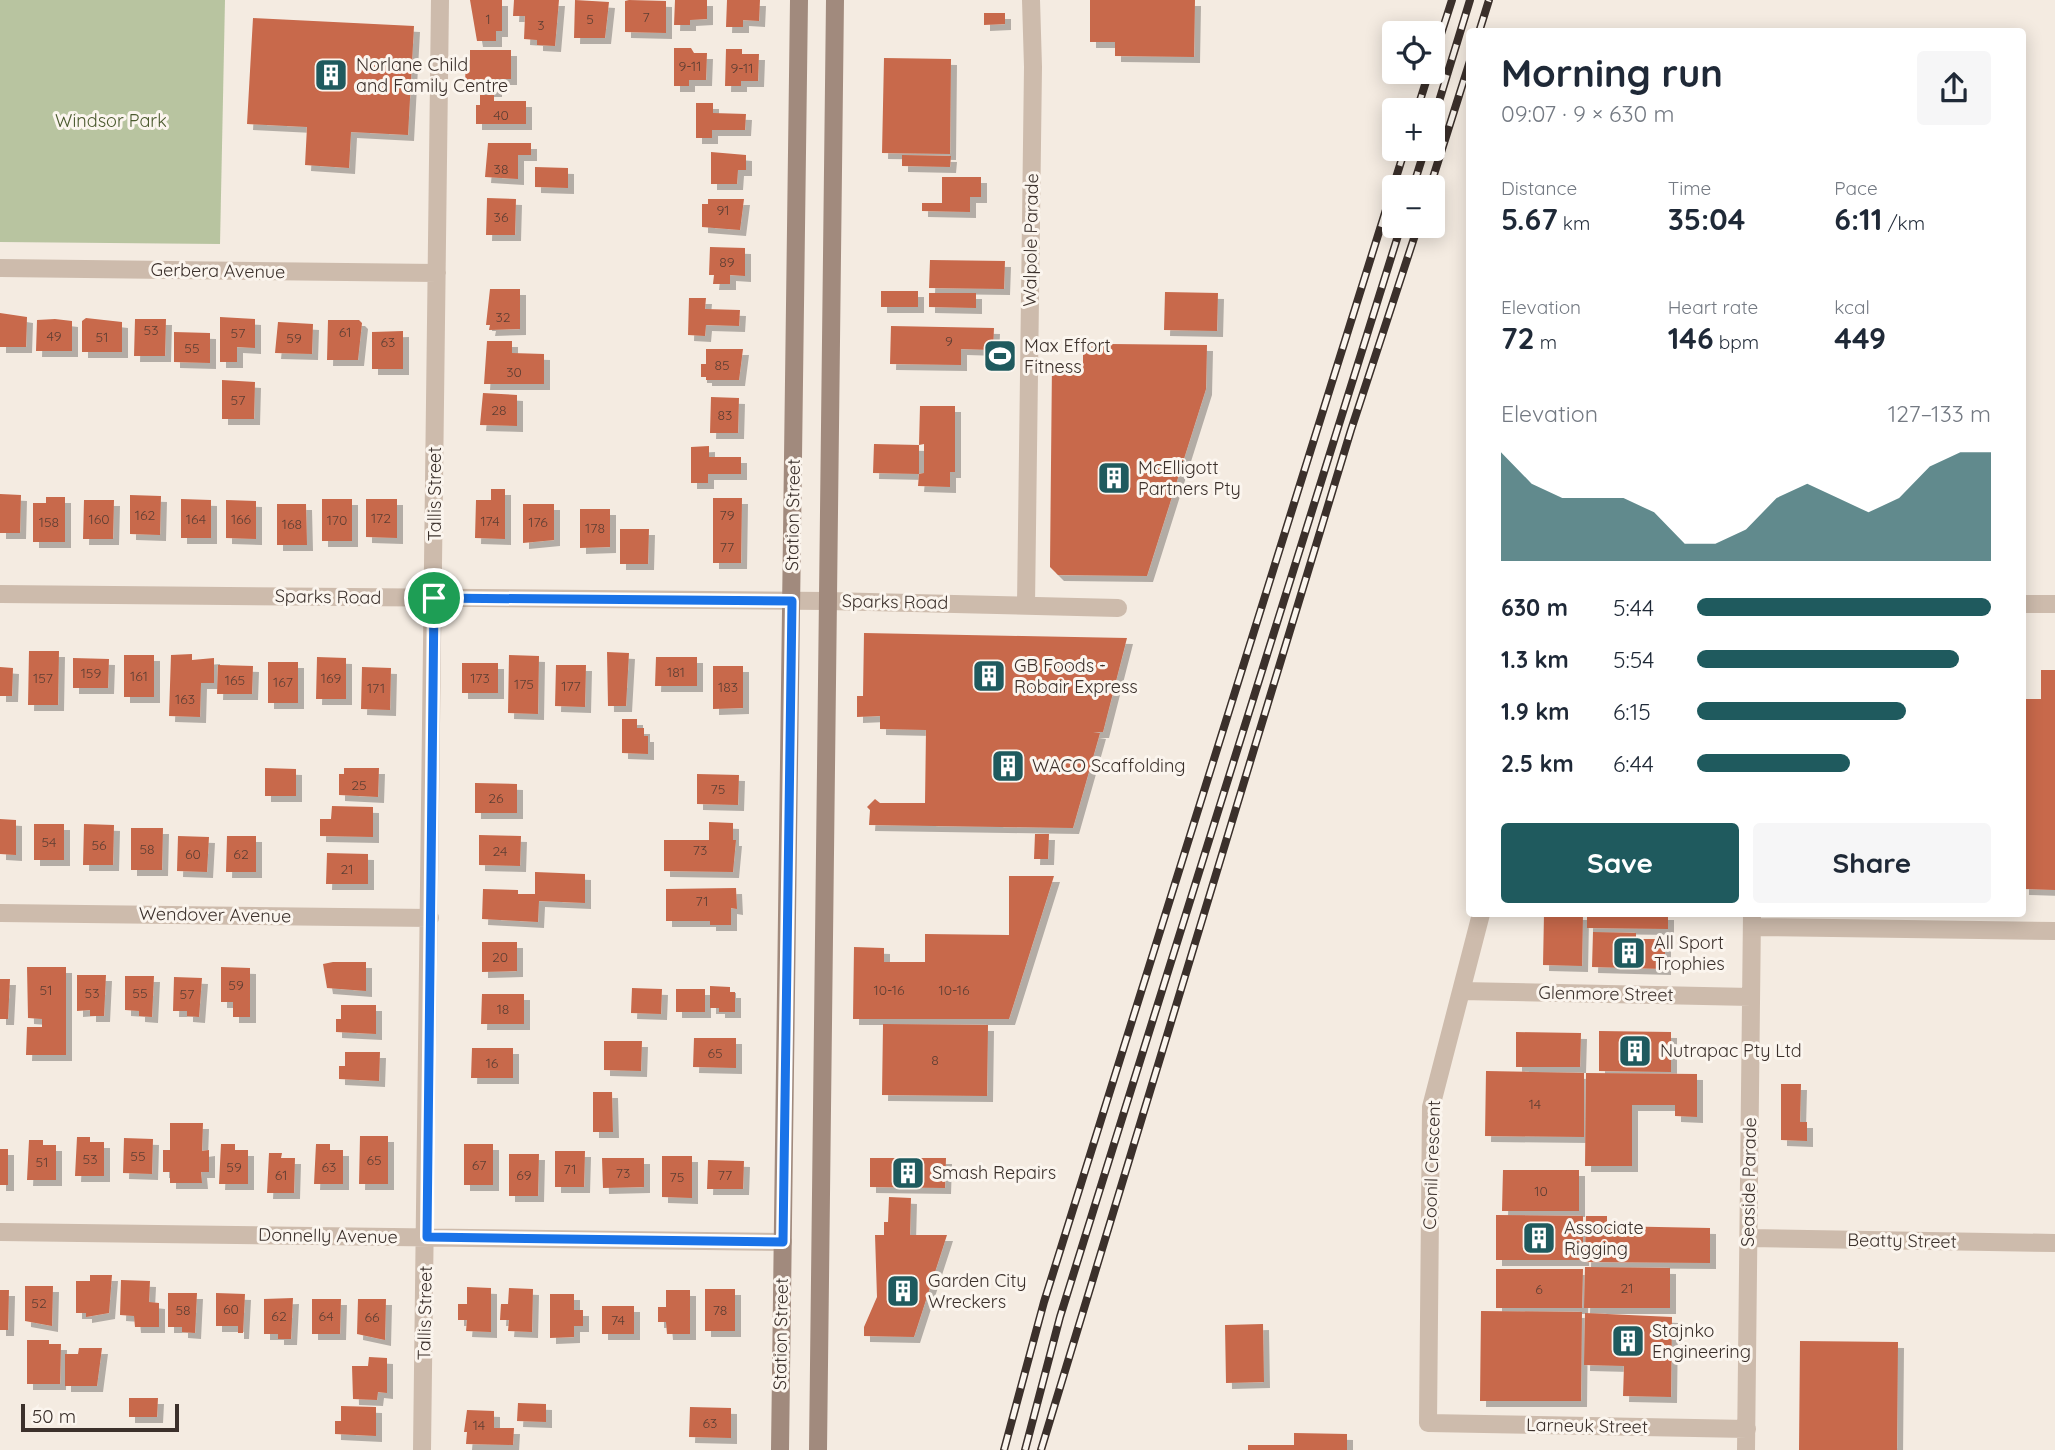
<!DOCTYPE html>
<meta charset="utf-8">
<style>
:root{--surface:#fff;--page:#f6f6f7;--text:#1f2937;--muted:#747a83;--accent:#1f5a5e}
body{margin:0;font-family:Quicksand,sans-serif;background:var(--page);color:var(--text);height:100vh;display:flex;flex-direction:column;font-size:26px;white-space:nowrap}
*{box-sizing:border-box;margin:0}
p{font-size:23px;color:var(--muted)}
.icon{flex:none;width:38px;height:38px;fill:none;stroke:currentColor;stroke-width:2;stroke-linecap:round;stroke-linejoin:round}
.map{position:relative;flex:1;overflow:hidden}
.panel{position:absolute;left:1466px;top:28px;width:560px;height:889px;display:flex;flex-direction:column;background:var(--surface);border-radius:7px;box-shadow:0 4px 18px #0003}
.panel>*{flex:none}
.buttons{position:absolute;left:1382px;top:21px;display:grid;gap:14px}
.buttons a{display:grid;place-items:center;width:63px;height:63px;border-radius:7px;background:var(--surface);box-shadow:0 4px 18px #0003;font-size:35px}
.scale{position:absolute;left:21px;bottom:18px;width:158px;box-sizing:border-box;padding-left:7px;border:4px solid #3b302b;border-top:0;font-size:19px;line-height:24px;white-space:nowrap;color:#3b302b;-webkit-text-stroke:5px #fbf5ee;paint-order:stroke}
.pin{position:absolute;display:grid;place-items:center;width:60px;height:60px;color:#fff;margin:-30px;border:4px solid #fff;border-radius:50%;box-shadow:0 2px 7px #0007}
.round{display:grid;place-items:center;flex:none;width:74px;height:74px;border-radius:7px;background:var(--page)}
.headline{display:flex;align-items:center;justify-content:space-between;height:119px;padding:0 35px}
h1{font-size:38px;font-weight:700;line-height:52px}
.figures{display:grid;grid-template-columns:repeat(3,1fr);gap:10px;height:119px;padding:7px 35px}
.figures div{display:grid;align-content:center}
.figures b{font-size:30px;font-weight:700}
.figures small{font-size:19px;font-weight:400}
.figures p{font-size:19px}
.chart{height:196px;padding:14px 35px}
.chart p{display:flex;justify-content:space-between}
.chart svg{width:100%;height:126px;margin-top:7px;fill:var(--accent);opacity:.7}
.primary-button{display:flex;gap:14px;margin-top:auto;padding:14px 35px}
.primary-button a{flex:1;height:80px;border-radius:7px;background:var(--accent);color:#fff;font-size:28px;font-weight:700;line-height:80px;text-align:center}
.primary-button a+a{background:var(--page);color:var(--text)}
ul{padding:0 35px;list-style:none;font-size:23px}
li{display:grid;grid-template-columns:112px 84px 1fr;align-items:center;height:52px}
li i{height:18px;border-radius:9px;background:var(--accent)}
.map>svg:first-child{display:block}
.green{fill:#b8c4a0}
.building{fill:#c8694b;filter:url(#shadow)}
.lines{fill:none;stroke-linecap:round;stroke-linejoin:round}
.minor{stroke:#cdbbac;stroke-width:18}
.tertiary{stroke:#cdbbac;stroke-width:18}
.secondary{stroke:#a18a7d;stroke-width:18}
.rail-casing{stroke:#3b302b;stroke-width:8}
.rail{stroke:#fbf5ee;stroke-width:5;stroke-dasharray:16;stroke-linecap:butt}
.route-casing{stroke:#fff;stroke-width:14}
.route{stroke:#1a73e8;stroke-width:9}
.labels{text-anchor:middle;stroke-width:6;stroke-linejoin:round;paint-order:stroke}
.number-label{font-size:14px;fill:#5e3e33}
.poi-label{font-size:18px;fill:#3b302b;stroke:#fbf5ee;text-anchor:start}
.park-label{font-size:18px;fill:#4a5a2e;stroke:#fbf5ee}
.street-label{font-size:18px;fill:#3b302b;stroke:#fbf5ee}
</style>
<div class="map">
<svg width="2055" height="1450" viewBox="0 0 2055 1450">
<defs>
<filter id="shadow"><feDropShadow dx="6" dy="6" stdDeviation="0" flood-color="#0004"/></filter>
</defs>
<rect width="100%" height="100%" fill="#f4ebe1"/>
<path class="green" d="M0 0H225L220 244 0 242Z"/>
<path class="building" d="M470 0H502V31H496V41H477Z
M514 0H559L555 46 537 45V40L524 39 525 16H513Z
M575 0 609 2 605 38H574Z
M629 0 666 1V33L625 32V1Z
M675 0H707V19L690 20V25H674Z
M727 0H760L759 21 743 20V27H726Z
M1090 0H1195L1194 57 1115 56V42H1090Z
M984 13H1005V24L984 25Z
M253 18 414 26 408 135 351 132 349 168 305 165 307 127 247 124Z
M674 48H691L694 53H707L706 80H689V86H674Z
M726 49H742V54H759L758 81H741V86H725Z
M470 50H511V79H496V91H476L477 82H465L466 60H470Z
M884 58 951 59 950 154 882 153Z
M480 95H494V101H526V124H476V105H480Z
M696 103H713V113L746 114 745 130H712V138H696Z
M488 143H531V155H518V179L485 177Z
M711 152 746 155V170H738L737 184H711Z
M902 155 951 156 950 167 902 166Z
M535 167 568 168V188L535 187Z
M942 177H981V197H970V212L922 211V203H942Z
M487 198 516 199 515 235H486Z
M708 199H744L740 230 702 227V204H708Z
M710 247 745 248V276L730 275V284H713L714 275H709Z
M930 260 1005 261 1004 289 929 288Z
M490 289H520V329L489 330 490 325H486Z
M881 291H918V307H881Z
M1165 292 1218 293 1217 331 1164 330Z
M929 293H976V308L929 307Z
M689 298H706L705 309 740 310 739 326 706 325 705 336 688 335Z
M0 313 27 317 26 347H0Z
M220 317 255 319V348L237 347V362H220Z
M86 318 122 322V352H82V321Z
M55 319 72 321V351H36L37 320Z
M135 319H166L165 356H134Z
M328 320H359L362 323 358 360H327Z
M278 322 313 324 312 354 275 353Z
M891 326 994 328 993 350 961 349V365L890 364Z
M403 331V369H372V332Z
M174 332 210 333V363L174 362Z
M487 341H512V353L544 354V384H484Z
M1111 344 1207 345 1206 389 1147 576 1058 575 1050 567 1052 363 1083 364V346Z
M706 349H743L739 380H706V377H701V364H706Z
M222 380 255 382 254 419H222Z
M483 393 517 395V426L480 425Z
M711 397 739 398 738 433H710Z
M920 406H955V472H950V487L918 486 919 474 924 473V444L919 445Z
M874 444 919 445V474L873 473Z
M709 446V457H741V474H708V483H691V447Z
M491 489H505V539L475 538 476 500H491Z
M0 494 21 495 20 533H0Z
M130 495 161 496 160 535 130 534Z
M46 497H65V542H33V503H46Z
M713 498H742L741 563H713Z
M181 499 211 500V538H181Z
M322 499H352V541H322Z
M366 499H397V538L366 537Z
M84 500H114L113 539H83Z
M226 500 256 501V539L226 538Z
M277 504H306L307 545H277Z
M523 504H554V540L523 543Z
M580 509H610V547L580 548Z
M620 529H649L648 564H620Z
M864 633 1127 638 1103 732H1093L1100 733 1073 828 869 825 870 810 867 807 875 799 880 803H925L926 730 880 729V716L857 717V696H863Z
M29 651H59L58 705H28Z
M607 652 629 653 626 706H608Z
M192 654V660L214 658V683H201L200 717 169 716 171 655Z
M124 655H154V697H124Z
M509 655 539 656 538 714 508 713Z
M317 657 346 658V699H316Z
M656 657H697V686H655Z
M73 658 109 659 108 688H73Z
M268 662H298V703H268Z
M462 663H498V693H462Z
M218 665 253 666 252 694H217Z
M556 665H586L585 707 555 706Z
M713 666H743V708L713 709Z
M0 667 13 668 12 696H0Z
M362 667 391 668 390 710 361 709Z
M2041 670H2055V890L2023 889V699H2041Z
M622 719H637V728H644V736H648V754L622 753Z
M265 768 296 769V796H265Z
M344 768H379L378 797 339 795V774H344Z
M697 774 739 775 738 805 697 804Z
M475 783 517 784V813H475Z
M332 806 373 807V837L320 836V819H331Z
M0 819 16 820V855L0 854Z
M709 822 733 823V840H736L733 872 664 871V840H709Z
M34 824H64V860H34Z
M84 824 114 825 113 865H83Z
M131 828H163L162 870H131Z
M1035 834H1049L1048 859H1034Z
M479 835 521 836 520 866 479 865Z
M178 836 209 837 207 872 177 871Z
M227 836H256V872H226Z
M327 853 368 854V884H326Z
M535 872 585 874V903L539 901 538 922 482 919 483 889 518 890V894H535Z
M1009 876H1054L1009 1019H853L854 947 884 948V962H925V934L1009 935Z
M736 888 737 909 731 908V925H710V921H666V889Z
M1544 914H1583L1582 966 1543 965Z
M1587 914H1668V929L1587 928Z
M1593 932 1636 933V939H1665V969L1592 967Z
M482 942H517V971L482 972Z
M333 962H366V991L327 988 323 964Z
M27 967H66V1055H26L27 1027H42V1019L28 1018Z
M221 967 250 968V1017H233V1002H221Z
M77 975H106L104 1016H90V1010L77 1011Z
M125 976H154L152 1017 139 1016V1011L125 1010Z
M174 977 202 978 199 1017 187 1016V1011H173Z
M0 979H10L8 1019H0Z
M710 986 730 987V992H735V1012H719V1008H710Z
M632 988 662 989 661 1014 631 1013Z
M676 989H705V1012H676Z
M482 994H524V1024H481Z
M341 1005H376V1034L336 1032V1019H341Z
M883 1024 988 1025 987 1096 882 1095Z
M1599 1031 1671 1032V1072L1599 1071Z
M1516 1032 1581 1033 1580 1067H1516Z
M694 1038H736V1068L693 1067Z
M604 1041H642L641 1071 604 1070Z
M472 1048H513V1078H471Z
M345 1052H380L379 1081 339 1079V1066H345Z
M1486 1071 1584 1073V1137L1485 1136Z
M1586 1073 1697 1074V1117L1675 1116V1105H1632V1166H1585Z
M1781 1084H1801L1800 1122H1807V1141L1781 1140Z
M593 1092H612L613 1132H593Z
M170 1123H203L202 1151 209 1150V1172H201L202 1183H170V1172H163V1150H170Z
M360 1136H388V1184H359Z
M77 1137H90V1142H104V1176H75Z
M124 1138 153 1139 152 1174 123 1173Z
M29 1140H43V1145H56V1180H27Z
M221 1144H235V1150H248V1184H219Z
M316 1144H330V1150H343V1184H314Z
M464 1144H493V1185H464Z
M0 1149H8V1185H0Z
M555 1151H585L584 1187H555Z
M269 1153H282L281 1158H295L294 1193H267Z
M509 1154H539L538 1196H509Z
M662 1156H692V1198L662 1197Z
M602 1158H644V1187L603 1188Z
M870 1158H946L945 1188 870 1187Z
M708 1160 744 1161 743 1189H707Z
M1503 1170H1579V1211H1502Z
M889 1197 911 1198 910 1235H947L914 1337 864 1336V1327L877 1297 875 1235H884V1222H888Z
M1496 1215 1583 1216V1260H1496Z
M1586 1216H1607V1226L1710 1228V1263L1585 1262Z
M1585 1267 1670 1268V1308H1584Z
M1496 1269H1583L1582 1308H1496Z
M90 1275H112L109 1313 86 1317V1313H76V1281H90Z
M121 1280 150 1281 149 1302 159 1303V1327H135L134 1316 120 1315Z
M25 1286H53L52 1326 25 1321Z
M467 1287 491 1288V1332L466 1331 467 1320H458V1304H467Z
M509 1288 533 1289 532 1332 508 1331 509 1320H500L501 1304H508Z
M705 1289H735V1331H705Z
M0 1290H9L8 1330H0Z
M666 1290H690V1334H667L666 1322H658V1307H666Z
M168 1293H197L195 1333 182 1332V1327H168Z
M216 1293 245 1294 243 1333H238V1326H216Z
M550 1294H574V1310H583V1326H574V1337L550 1338Z
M293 1298 291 1339H278V1334H264V1299Z
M312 1299H341L340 1334H312Z
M358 1299H386L385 1340 357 1334Z
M602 1306H634V1334H602Z
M1481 1311 1582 1312 1581 1401H1480Z
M1585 1313 1672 1317 1671 1397 1623 1396 1624 1366 1584 1365Z
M1263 1324 1264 1382 1226 1383 1225 1325Z
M27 1340H49V1344H61L60 1384H27Z
M1800 1341 1898 1342 1897 1450H1799Z
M79 1348H102L97 1386H65V1354H78Z
M369 1357 387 1358V1393L378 1392 377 1400 353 1399 352 1366H368Z
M129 1398H158L157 1417H129Z
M518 1403 546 1404V1422L517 1421Z
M341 1406 376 1407V1436L335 1434V1421H341Z
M690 1407 731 1408V1438L689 1437Z
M467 1410 494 1411V1428H514L513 1445 466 1444 467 1432H464Z
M1294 1433 1347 1434V1450H1248V1445H1294Z"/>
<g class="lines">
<path class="minor" d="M0 268 437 273
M827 601 1118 608
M2023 604H2055
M1026 605 1033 67 1031 0
M0 913 430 918
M1481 914 1431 1107 1428 1423 1747 1429
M1752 927 2055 931
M1461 991 1751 997
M0 1232 783 1242
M1749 1238 2055 1243
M422 1450 440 0
M1746 1450 1752 914"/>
<path class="tertiary" d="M0 594 827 601"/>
<path class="secondary" d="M780 1450 799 0
M818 1450 835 0"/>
<defs>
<path id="rail" d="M1479 32 1489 0
M1433 59 1452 0
M1417 110 1429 72
M1433 121 1470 0
M1413 187 1425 149
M1430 187 1470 61
M1004 1450 1044 1302 1405 149
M1025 1450 1060 1317 1401 226
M1041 1450 1351 430 1418 226"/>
</defs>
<use href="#rail" class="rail-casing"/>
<use href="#rail" class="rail"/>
</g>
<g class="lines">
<defs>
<path id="route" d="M434 598 792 601 783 1242 427 1237Z"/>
</defs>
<use href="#route" class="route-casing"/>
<use href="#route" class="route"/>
</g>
<defs>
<symbol id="building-square" viewBox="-11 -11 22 22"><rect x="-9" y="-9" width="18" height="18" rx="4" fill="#1f5a5e" stroke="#fbf5ee"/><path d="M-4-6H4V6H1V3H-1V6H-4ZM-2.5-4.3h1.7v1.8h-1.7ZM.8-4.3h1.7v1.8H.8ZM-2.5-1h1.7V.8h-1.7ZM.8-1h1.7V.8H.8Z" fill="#fff"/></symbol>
<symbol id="stadium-square" viewBox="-11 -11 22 22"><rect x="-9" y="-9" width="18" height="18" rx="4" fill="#1f5a5e" stroke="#fbf5ee"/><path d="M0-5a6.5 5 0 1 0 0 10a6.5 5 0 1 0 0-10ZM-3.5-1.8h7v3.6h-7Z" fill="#fff"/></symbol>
</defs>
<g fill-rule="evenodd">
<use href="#building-square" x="312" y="56" width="38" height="38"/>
<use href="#stadium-square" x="981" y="337" width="38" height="38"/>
<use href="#building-square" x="1095" y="459" width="38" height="38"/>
<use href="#building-square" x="970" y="657" width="38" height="38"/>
<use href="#building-square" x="989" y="747" width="38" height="38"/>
<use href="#building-square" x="1610" y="934" width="38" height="38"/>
<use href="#building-square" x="1616" y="1032" width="38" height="38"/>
<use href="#building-square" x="889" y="1154" width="38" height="38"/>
<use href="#building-square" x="1520" y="1219" width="38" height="38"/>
<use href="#building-square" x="884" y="1272" width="38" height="38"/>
<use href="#building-square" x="1609" y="1322" width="38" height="38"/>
</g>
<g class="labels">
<g class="number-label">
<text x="646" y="22">7</text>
<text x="488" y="24">1</text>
<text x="590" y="24">5</text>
<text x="541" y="30">3</text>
<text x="690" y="71">9-11</text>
<text x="742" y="73">9-11</text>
<text x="501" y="120">40</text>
<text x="501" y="174">38</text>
<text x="723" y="215">91</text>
<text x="501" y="222">36</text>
<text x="727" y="267">89</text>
<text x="503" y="322">32</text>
<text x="151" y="335">53</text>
<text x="345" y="337">61</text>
<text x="238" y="338">57</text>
<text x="54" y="341">49</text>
<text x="102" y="342">51</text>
<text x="294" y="343">59</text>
<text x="949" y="346">9</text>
<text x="388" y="347">63</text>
<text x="192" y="353">55</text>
<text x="722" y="370">85</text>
<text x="514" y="377">30</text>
<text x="238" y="405">57</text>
<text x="499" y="415">28</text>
<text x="725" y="420">83</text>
<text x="145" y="520">162</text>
<text x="727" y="520">79</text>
<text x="381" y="523">172</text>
<text x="99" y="524">160</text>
<text x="196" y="524">164</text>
<text x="241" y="524">166</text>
<text x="337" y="525">170</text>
<text x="490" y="526">174</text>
<text x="49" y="527">158</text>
<text x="538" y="527">176</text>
<text x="292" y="529">168</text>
<text x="595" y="533">178</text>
<text x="727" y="552">77</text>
<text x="676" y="677">181</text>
<text x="91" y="678">159</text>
<text x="139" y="681">161</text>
<text x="43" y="683">157</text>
<text x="331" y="683">169</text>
<text x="480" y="683">173</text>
<text x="235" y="685">165</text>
<text x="283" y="687">167</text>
<text x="524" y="689">175</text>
<text x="571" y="691">177</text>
<text x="728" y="692">183</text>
<text x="376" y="693">171</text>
<text x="185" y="704">163</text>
<text x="359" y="790">25</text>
<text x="718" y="794">75</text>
<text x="496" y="803">26</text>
<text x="49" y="847">54</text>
<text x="99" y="850">56</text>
<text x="147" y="854">58</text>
<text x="700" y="855">73</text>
<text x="500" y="856">24</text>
<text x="193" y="859">60</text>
<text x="241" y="859">62</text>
<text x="347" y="874">21</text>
<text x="702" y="906">71</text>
<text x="500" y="962">20</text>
<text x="236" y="990">59</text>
<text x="46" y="995">51</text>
<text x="889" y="995">10-16</text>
<text x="954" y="995">10-16</text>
<text x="92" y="998">53</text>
<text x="140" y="998">55</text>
<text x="187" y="999">57</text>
<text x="503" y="1014">18</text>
<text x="715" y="1058">65</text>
<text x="935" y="1065">8</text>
<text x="492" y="1068">16</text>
<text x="1535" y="1109">14</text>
<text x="138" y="1161">55</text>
<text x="90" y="1164">53</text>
<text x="374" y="1165">65</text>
<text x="42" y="1167">51</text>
<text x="479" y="1170">67</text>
<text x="234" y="1172">59</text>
<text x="329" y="1172">63</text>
<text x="570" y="1174">71</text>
<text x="623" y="1178">73</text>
<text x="281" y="1180">61</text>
<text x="524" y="1180">69</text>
<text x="725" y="1180">77</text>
<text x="677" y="1182">75</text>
<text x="1541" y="1196">10</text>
<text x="1627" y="1293">21</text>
<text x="1539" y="1294">6</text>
<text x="39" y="1308">52</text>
<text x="231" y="1314">60</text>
<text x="183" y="1315">58</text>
<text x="720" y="1315">78</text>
<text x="279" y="1321">62</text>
<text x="326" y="1321">64</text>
<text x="372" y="1322">66</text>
<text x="618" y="1325">74</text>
<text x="710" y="1428">63</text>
<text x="479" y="1430">14</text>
</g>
<g class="poi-label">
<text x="356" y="71">Norlane Child<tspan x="356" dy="21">and Family Centre</tspan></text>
<text x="1024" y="352">Max Effort<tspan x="1024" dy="21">Fitness</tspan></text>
<text x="1138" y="474">McElligott<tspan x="1138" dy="21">Partners Pty</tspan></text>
<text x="1014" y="672">GB Foods -<tspan x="1014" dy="21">Robair Express</tspan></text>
<text x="1032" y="772">WACO Scaffolding</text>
<text x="1654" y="949">All Sport<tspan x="1654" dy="21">Trophies</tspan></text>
<text x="1660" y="1057">Nutrapac Pty Ltd</text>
<text x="932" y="1179">Smash Repairs</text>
<text x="1564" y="1234">Associate<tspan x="1564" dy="21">Rigging</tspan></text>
<text x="928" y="1287">Garden City<tspan x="928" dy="21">Wreckers</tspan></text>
<text x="1652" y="1337">Stajnko<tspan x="1652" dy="21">Engineering</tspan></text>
</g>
<g class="park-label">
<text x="111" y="127">Windsor Park</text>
</g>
<g class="street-label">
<text transform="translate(1031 240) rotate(-89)" y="6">Walpole Parade</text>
<text transform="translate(218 271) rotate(1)" y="6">Gerbera Avenue</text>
<text transform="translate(435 494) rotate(-90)" y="6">Tallis Street</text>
<text transform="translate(793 515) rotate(-89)" y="6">Station Street</text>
<text transform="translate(328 597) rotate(1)" y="6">Sparks Road</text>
<text transform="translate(895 602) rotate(1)" y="6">Sparks Road</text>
<text transform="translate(215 915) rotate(1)" y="6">Wendover Avenue</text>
<text transform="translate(1606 994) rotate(1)" y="6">Glenmore Street</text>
<text transform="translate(1432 1165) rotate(-88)" y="6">Coonil Crescent</text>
<text transform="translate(1749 1182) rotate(-89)" y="6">Seaside Parade</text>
<text transform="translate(328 1236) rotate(1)" y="6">Donnelly Avenue</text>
<text transform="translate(1902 1241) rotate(1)" y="6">Beatty Street</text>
<text transform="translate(425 1313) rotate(-89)" y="6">Tallis Street</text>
<text transform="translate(781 1334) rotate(-89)" y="6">Station Street</text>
<text transform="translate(1587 1426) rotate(1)" y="6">Larneuk Street</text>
</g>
</g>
</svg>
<div class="buttons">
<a><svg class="icon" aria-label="locate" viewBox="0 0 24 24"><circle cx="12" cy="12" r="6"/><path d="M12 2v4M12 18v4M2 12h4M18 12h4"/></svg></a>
<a>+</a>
<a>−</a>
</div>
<div class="scale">50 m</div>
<div class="pin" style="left:434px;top:598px;background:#1e9e55"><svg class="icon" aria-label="arrive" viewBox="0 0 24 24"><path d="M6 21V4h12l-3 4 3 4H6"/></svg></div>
<section class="panel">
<div class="headline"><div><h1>Morning run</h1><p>09:07 · 9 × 630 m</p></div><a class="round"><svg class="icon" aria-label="share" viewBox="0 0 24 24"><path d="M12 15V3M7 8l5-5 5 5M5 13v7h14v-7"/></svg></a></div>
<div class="figures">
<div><p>Distance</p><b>5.67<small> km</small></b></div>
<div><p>Time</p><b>35:04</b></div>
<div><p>Pace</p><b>6:11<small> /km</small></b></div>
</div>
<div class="figures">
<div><p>Elevation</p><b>72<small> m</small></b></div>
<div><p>Heart rate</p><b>146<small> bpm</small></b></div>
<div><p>kcal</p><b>449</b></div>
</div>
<div class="chart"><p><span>Elevation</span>127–133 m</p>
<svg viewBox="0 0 160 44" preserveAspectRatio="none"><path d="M0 44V6L10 17L20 22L30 22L40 22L50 27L60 38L70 38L80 33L90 22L100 17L110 22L120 27L130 22L140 11L150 6L160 6V44z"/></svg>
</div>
<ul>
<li><b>630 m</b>5:44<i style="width:100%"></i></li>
<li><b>1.3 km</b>5:54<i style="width:89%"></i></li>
<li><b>1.9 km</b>6:15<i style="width:71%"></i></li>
<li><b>2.5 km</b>6:44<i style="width:52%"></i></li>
</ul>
<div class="primary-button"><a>Save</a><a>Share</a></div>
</section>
</div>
